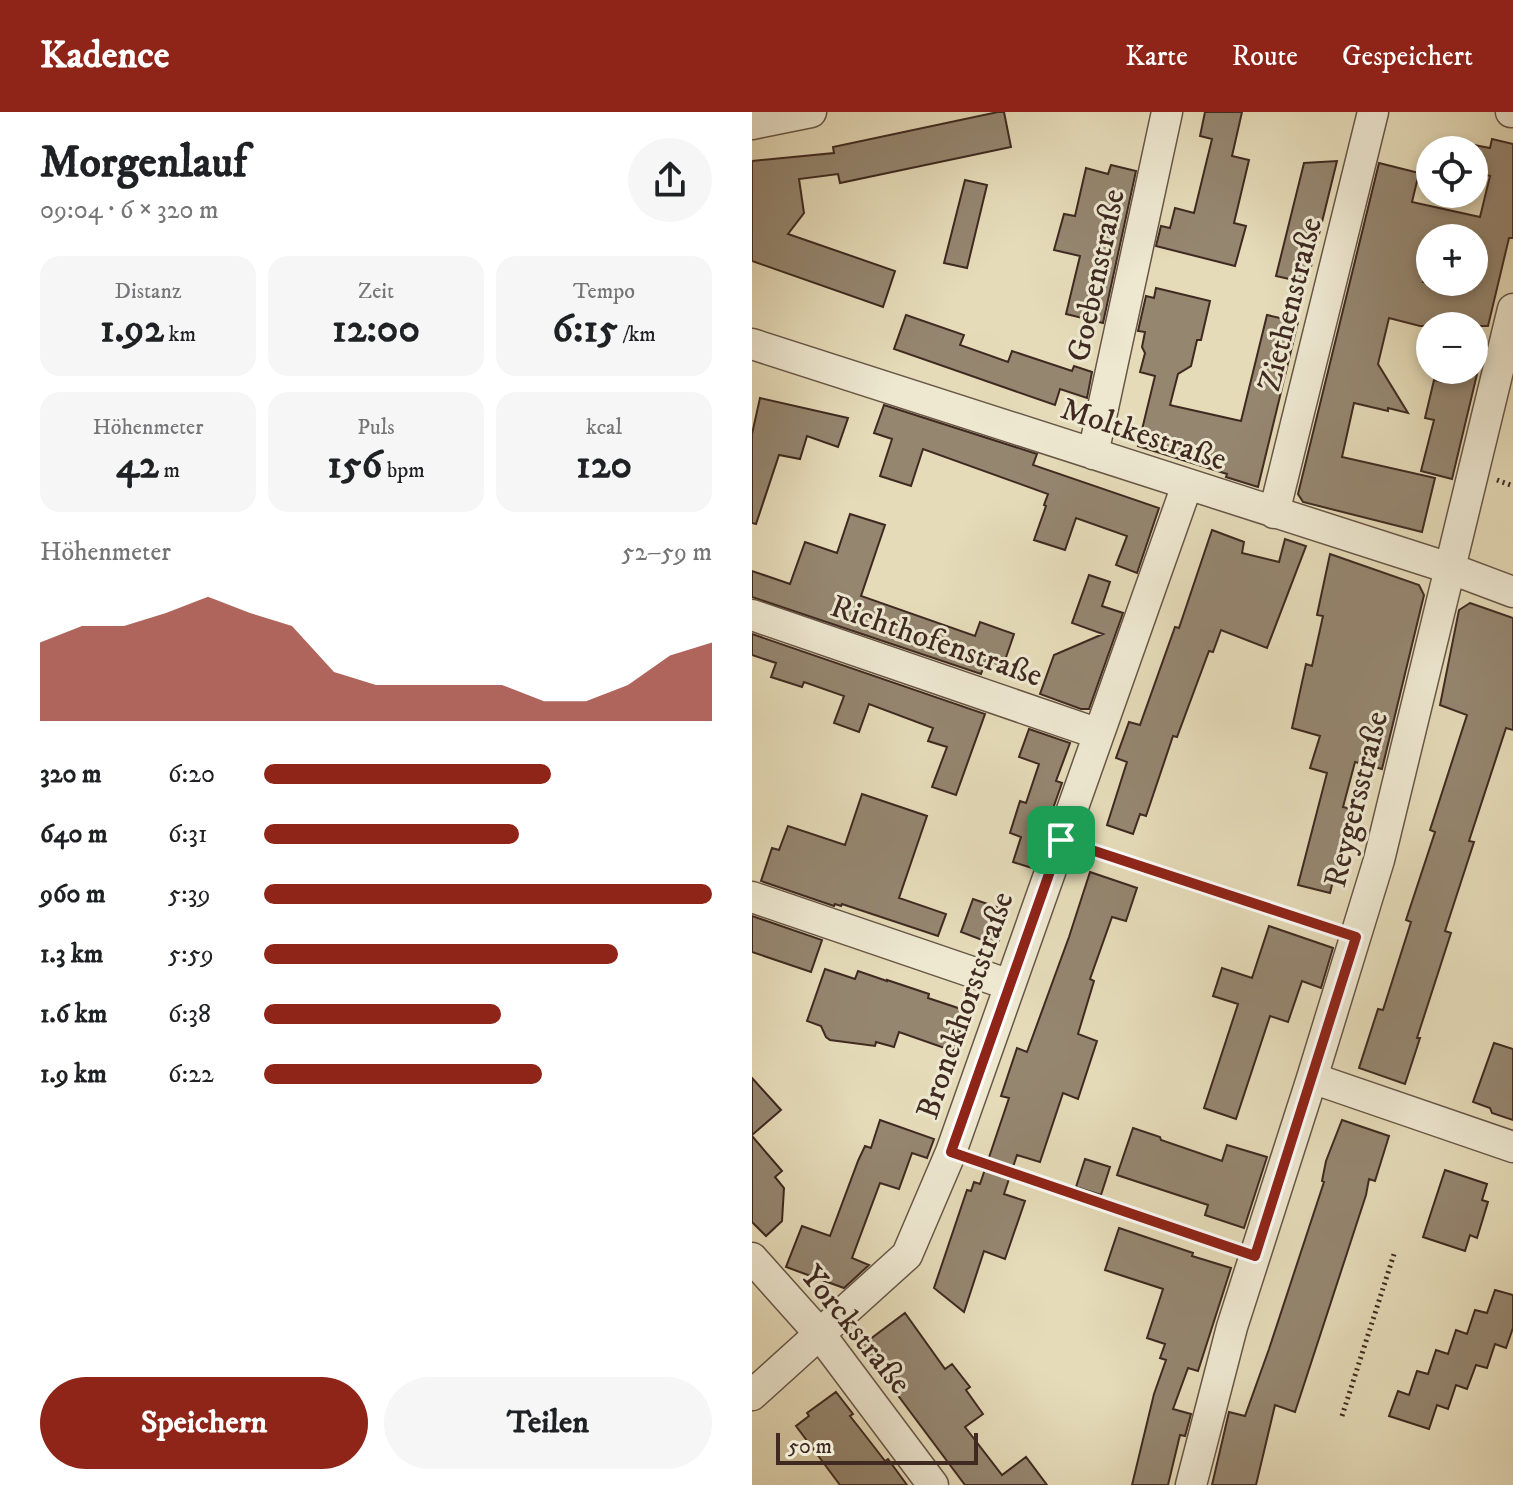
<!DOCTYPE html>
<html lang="de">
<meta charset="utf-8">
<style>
:root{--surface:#fff;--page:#f6f6f6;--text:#202124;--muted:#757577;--accent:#8f2418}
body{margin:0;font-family:"IM FELL DW Pica",serif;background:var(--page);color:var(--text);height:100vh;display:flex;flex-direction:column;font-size:30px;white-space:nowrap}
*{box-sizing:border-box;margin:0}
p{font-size:26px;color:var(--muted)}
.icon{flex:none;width:44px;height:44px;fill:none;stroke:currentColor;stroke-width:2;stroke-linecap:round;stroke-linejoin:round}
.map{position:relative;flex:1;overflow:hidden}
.sheet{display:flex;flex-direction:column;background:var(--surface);width:752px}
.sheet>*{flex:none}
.controls{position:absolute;left:664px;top:24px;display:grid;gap:16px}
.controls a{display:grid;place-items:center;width:72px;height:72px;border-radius:50%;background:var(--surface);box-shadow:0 4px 12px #0003;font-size:40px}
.scale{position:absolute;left:24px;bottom:20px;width:202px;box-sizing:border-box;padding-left:8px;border:4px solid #3f2921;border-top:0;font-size:22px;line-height:28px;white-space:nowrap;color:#3f2921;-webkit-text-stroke:6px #eee8d1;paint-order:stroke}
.pin{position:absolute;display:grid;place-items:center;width:68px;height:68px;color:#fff;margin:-34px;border-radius:16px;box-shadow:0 4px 12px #0006}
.round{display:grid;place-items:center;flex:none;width:84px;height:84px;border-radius:42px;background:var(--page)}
.overview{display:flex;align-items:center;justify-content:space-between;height:136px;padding:0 40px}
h1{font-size:44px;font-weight:800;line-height:60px}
.stats{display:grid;grid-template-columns:repeat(3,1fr);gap:12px;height:136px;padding:8px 40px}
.stats div{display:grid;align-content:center;border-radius:20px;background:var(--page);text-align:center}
.stats b{font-size:40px;font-weight:800}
.stats small{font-size:22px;font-weight:400}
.stats p{font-size:22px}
.chart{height:224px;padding:16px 40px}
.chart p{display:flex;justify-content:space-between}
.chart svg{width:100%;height:144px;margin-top:8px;fill:var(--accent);opacity:.7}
.button{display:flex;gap:16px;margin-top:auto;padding:16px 40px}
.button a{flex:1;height:92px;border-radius:48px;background:var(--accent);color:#fff;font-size:32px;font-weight:800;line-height:92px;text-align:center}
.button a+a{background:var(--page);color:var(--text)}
ul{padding:0 40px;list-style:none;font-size:26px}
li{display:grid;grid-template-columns:128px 96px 1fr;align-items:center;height:60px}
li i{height:20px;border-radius:10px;background:var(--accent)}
header{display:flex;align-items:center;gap:48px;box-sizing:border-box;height:112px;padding:0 40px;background:var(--accent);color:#fff}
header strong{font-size:38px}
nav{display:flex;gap:44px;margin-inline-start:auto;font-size:28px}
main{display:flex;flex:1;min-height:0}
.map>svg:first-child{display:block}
.building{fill:#958670;stroke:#3f2921;stroke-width:2;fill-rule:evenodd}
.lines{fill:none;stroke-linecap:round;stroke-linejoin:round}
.street-casing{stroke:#685647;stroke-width:33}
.path{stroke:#3f2921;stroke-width:5;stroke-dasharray:2 4;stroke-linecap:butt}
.street{stroke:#eee8d1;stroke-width:30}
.route-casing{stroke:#fff;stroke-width:16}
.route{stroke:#8f2418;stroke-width:10}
.labels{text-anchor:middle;stroke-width:6;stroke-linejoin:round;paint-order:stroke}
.street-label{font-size:32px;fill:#3f2921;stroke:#eee8d1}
</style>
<header>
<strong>Kadence</strong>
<nav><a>Karte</a><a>Route</a><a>Gespeichert</a></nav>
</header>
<main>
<section class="sheet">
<div class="overview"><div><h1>Morgenlauf</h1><p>09:04 · 6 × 320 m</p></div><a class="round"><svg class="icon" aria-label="share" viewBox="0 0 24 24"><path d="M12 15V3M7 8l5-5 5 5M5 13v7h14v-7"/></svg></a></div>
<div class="stats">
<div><p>Distanz</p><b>1.92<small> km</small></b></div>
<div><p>Zeit</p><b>12:00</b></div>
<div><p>Tempo</p><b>6:15<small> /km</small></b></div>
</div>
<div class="stats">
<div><p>Höhenmeter</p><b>42<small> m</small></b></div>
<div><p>Puls</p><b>156<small> bpm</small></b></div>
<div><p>kcal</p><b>120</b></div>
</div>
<div class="chart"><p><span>Höhenmeter</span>52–59 m</p>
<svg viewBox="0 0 160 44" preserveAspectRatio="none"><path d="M0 44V20L10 15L20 15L30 11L40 6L50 11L60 15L70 29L80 33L90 33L100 33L110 33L120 38L130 38L140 33L150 24L160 20V44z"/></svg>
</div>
<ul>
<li><b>320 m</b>6:20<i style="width:64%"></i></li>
<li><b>640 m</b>6:31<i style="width:57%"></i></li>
<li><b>960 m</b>5:39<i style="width:100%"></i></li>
<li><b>1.3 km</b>5:59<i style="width:79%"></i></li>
<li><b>1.6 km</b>6:38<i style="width:53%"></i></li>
<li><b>1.9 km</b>6:22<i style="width:62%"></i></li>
</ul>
<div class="button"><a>Speichern</a><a>Teilen</a></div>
</section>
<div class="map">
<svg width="761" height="1373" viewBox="0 0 761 1373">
<rect width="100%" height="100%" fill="#e5dbb8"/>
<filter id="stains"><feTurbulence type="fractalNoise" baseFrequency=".0025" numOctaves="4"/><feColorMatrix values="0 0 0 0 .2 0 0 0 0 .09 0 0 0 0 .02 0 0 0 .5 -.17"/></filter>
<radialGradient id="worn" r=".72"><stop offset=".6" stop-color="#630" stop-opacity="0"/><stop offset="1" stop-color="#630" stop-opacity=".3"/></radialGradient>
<path class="building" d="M246 0H252L259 35 88 71 86 62 47 67 52 101 36 122 143 159 131 195 0 149V49L82 41 81 35Z
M453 0H490L480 44 497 48 482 111 494 114 483 154 404 134 409 114 418 116 423 96 442 101 460 27 448 24Z
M740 27 761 32V126H757L736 214H668L637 206 626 252 656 301 636 296V299L602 291 590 345 683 366 670 420 551 390 546 382 627 51 667 61 660 90 728 105 738 64 722 60V33L738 36ZM678 126H722V170H671L678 147Z
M585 49 555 171 524 164 552 51Z
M359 53 384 59 351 211 314 202 328 144 302 138 312 102 323 104 334 56 356 62Z
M213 68 235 73 215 156 192 151Z
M404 176 458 189 449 228H445L439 254 426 262 418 293 422 294 489 309 515 203 546 210 506 375 474 365 475 362 386 334 403 264 388 260 393 241 390 235 393 220 386 219 394 184 402 186Z
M154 203 212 223 208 233 256 250 260 239 320 259 322 254 340 260 335 286 308 277 303 293 142 237Z
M693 258H726L700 367 669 359 682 308 673 306 682 268 691 270Z
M8 286 96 306 86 335 55 324 48 347 27 343 4 412 0 411V322Z
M132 293 285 342 281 353 407 396 385 461 364 453 375 424 324 406 313 438 282 428 294 394 292 393 296 382 171 337 159 374 128 364 140 327 122 321Z
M98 402 133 413 109 484 223 524 228 510 262 522 251 554 234 548 229 562 0 485V459L38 472 53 430 85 441Z
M460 418 492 430 490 441 527 450 533 427 554 434 515 536 469 518 461 540 457 539 425 625 421 624 394 704 388 702 381 722 355 713 375 650 364 646 377 610 388 613 423 515 427 516Z
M578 442 667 473 672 483 630 657 603 650 591 695 599 697 578 781 546 773 575 661 558 656 568 624 540 616 554 552 560 554 571 504 565 503Z
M337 463 358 470 350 494 371 501 337 597H329L288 582 302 543 351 522 320 511Z
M718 491 761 506V618L754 616 717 729 722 730 693 819 699 821 665 926H668L653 972 607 956 626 897 631 898 659 810 654 808 683 720 678 718 715 603 688 593 707 498Z
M0 522 233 602 204 683 180 675 195 635 176 629 181 616 117 592 107 620 82 611 92 584 52 570 50 575 19 565 24 551 0 543Z
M277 617 318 631 304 669 310 671 280 756 261 750 269 725 258 721 268 689 274 691 287 652 267 645Z
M110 682 175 704 147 786 194 802 186 824 90 792 89 794 83 792 82 794 9 769 20 736 27 738 36 714 93 733Z
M338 760 385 776 374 809 360 805 338 867 342 869 326 922 345 929 326 987 311 981 288 1050 265 1043 252 1082 273 1089 253 1147 232 1139 212 1200 182 1176 215 1078 219 1079 222 1070 228 1072 257 986 249 984 265 936 275 940 317 825Z
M221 787 256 799 245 835 233 829 209 820Z
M0 804 70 828 59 860 0 840Z
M517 814 581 836 569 876 550 869 536 910 518 904 484 1007 452 996 486 892 461 884 470 856 500 866Z
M73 857 103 867 106 859 135 869V868L177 882 176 886 215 899 201 939 147 920 142 935 124 930 123 934 78 928 74 925 69 914 55 909Z
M742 931 761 937V1008L740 1001 738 996 721 990Z
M0 966 29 998 0 1023Z
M128 1008 182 1027 175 1046 160 1041 147 1077 128 1071 100 1146 117 1153 92 1176 34 1155 50 1114 78 1124 106 1049 113 1034 119 1036Z
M590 1008 637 1024 623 1069 617 1067 614 1083 543 1300 523 1293 504 1373H460L477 1300 493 1304 517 1237 572 1070 570 1069 574 1049Z
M381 1016 408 1025 409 1028 470 1049 475 1033 515 1045 492 1116 453 1103 456 1093 365 1063Z
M0 1024 30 1059 23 1065 32 1076 30 1109 14 1124 0 1110Z
M333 1047 358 1055 349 1083 324 1075Z
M693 1058 735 1072 730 1088 736 1090 725 1126 718 1123 713 1139 671 1125Z
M367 1116 441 1141 440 1144 479 1156 446 1259 436 1256 421 1297 439 1302 433 1324 428 1323 416 1373H380L402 1282 414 1248 408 1246 413 1232 395 1226 411 1177 353 1158Z
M743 1178 761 1183V1216L754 1236 743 1232 735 1256 724 1253 715 1277 704 1273 696 1297 685 1293 677 1317 637 1304 646 1279 657 1283 665 1259 676 1262 684 1238 696 1242 704 1218 715 1222 723 1198 735 1201Z
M153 1201 193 1257 200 1252 218 1275 214 1278 231 1302 213 1315 250 1363 274 1345 295 1373H213L109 1234Z
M84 1280 101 1302 98 1304 116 1327 133 1349 136 1347 155 1373H88L44 1314 57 1304 55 1301Z"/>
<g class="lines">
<defs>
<path id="street" d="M759 0H761
M0 12 59 0
M0 232 697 456 761 480
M341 342 415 0
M522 401 621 0
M0 503 347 622
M0 785 258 873
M560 966 761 1035
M0 1146 67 1221 181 1373
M0 1283 155 1143 199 1040 435 373
M439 1373 480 1215 560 966 627 748 761 197"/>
</defs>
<use href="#street" class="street-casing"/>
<path class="path" d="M745 368 761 374
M335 737 580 817
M224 1048 479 1136
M590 1304 643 1139"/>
<use href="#street" class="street"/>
</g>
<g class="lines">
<defs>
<path id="route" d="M309 728 604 825 503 1144 199 1040Z"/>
</defs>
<use href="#route" class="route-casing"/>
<use href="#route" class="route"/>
</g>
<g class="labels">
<g class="street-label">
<text transform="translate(343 163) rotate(-78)" y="11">Goebenstraße</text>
<text transform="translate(537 192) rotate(-76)" y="11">Ziethenstraße</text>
<text transform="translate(392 321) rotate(18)" y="11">Moltkestraße</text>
<text transform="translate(185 528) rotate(19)" y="11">Richthofenstraße</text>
<text transform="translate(603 687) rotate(-76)" y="11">Reygersstraße</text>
<text transform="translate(212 893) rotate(-71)" y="11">Bronckhorststraße</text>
<text transform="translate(105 1217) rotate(51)" y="11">Yorckstraße</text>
</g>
</g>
<rect width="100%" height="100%" filter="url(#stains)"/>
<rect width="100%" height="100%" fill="url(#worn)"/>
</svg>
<div class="controls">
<a><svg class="icon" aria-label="locate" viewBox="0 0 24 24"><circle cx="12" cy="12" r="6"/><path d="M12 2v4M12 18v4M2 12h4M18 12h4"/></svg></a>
<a>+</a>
<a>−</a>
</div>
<div class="scale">50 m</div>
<div class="pin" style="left:309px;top:728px;background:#1e9e55"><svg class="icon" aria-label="arrive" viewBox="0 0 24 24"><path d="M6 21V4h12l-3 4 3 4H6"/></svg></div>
</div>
</main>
